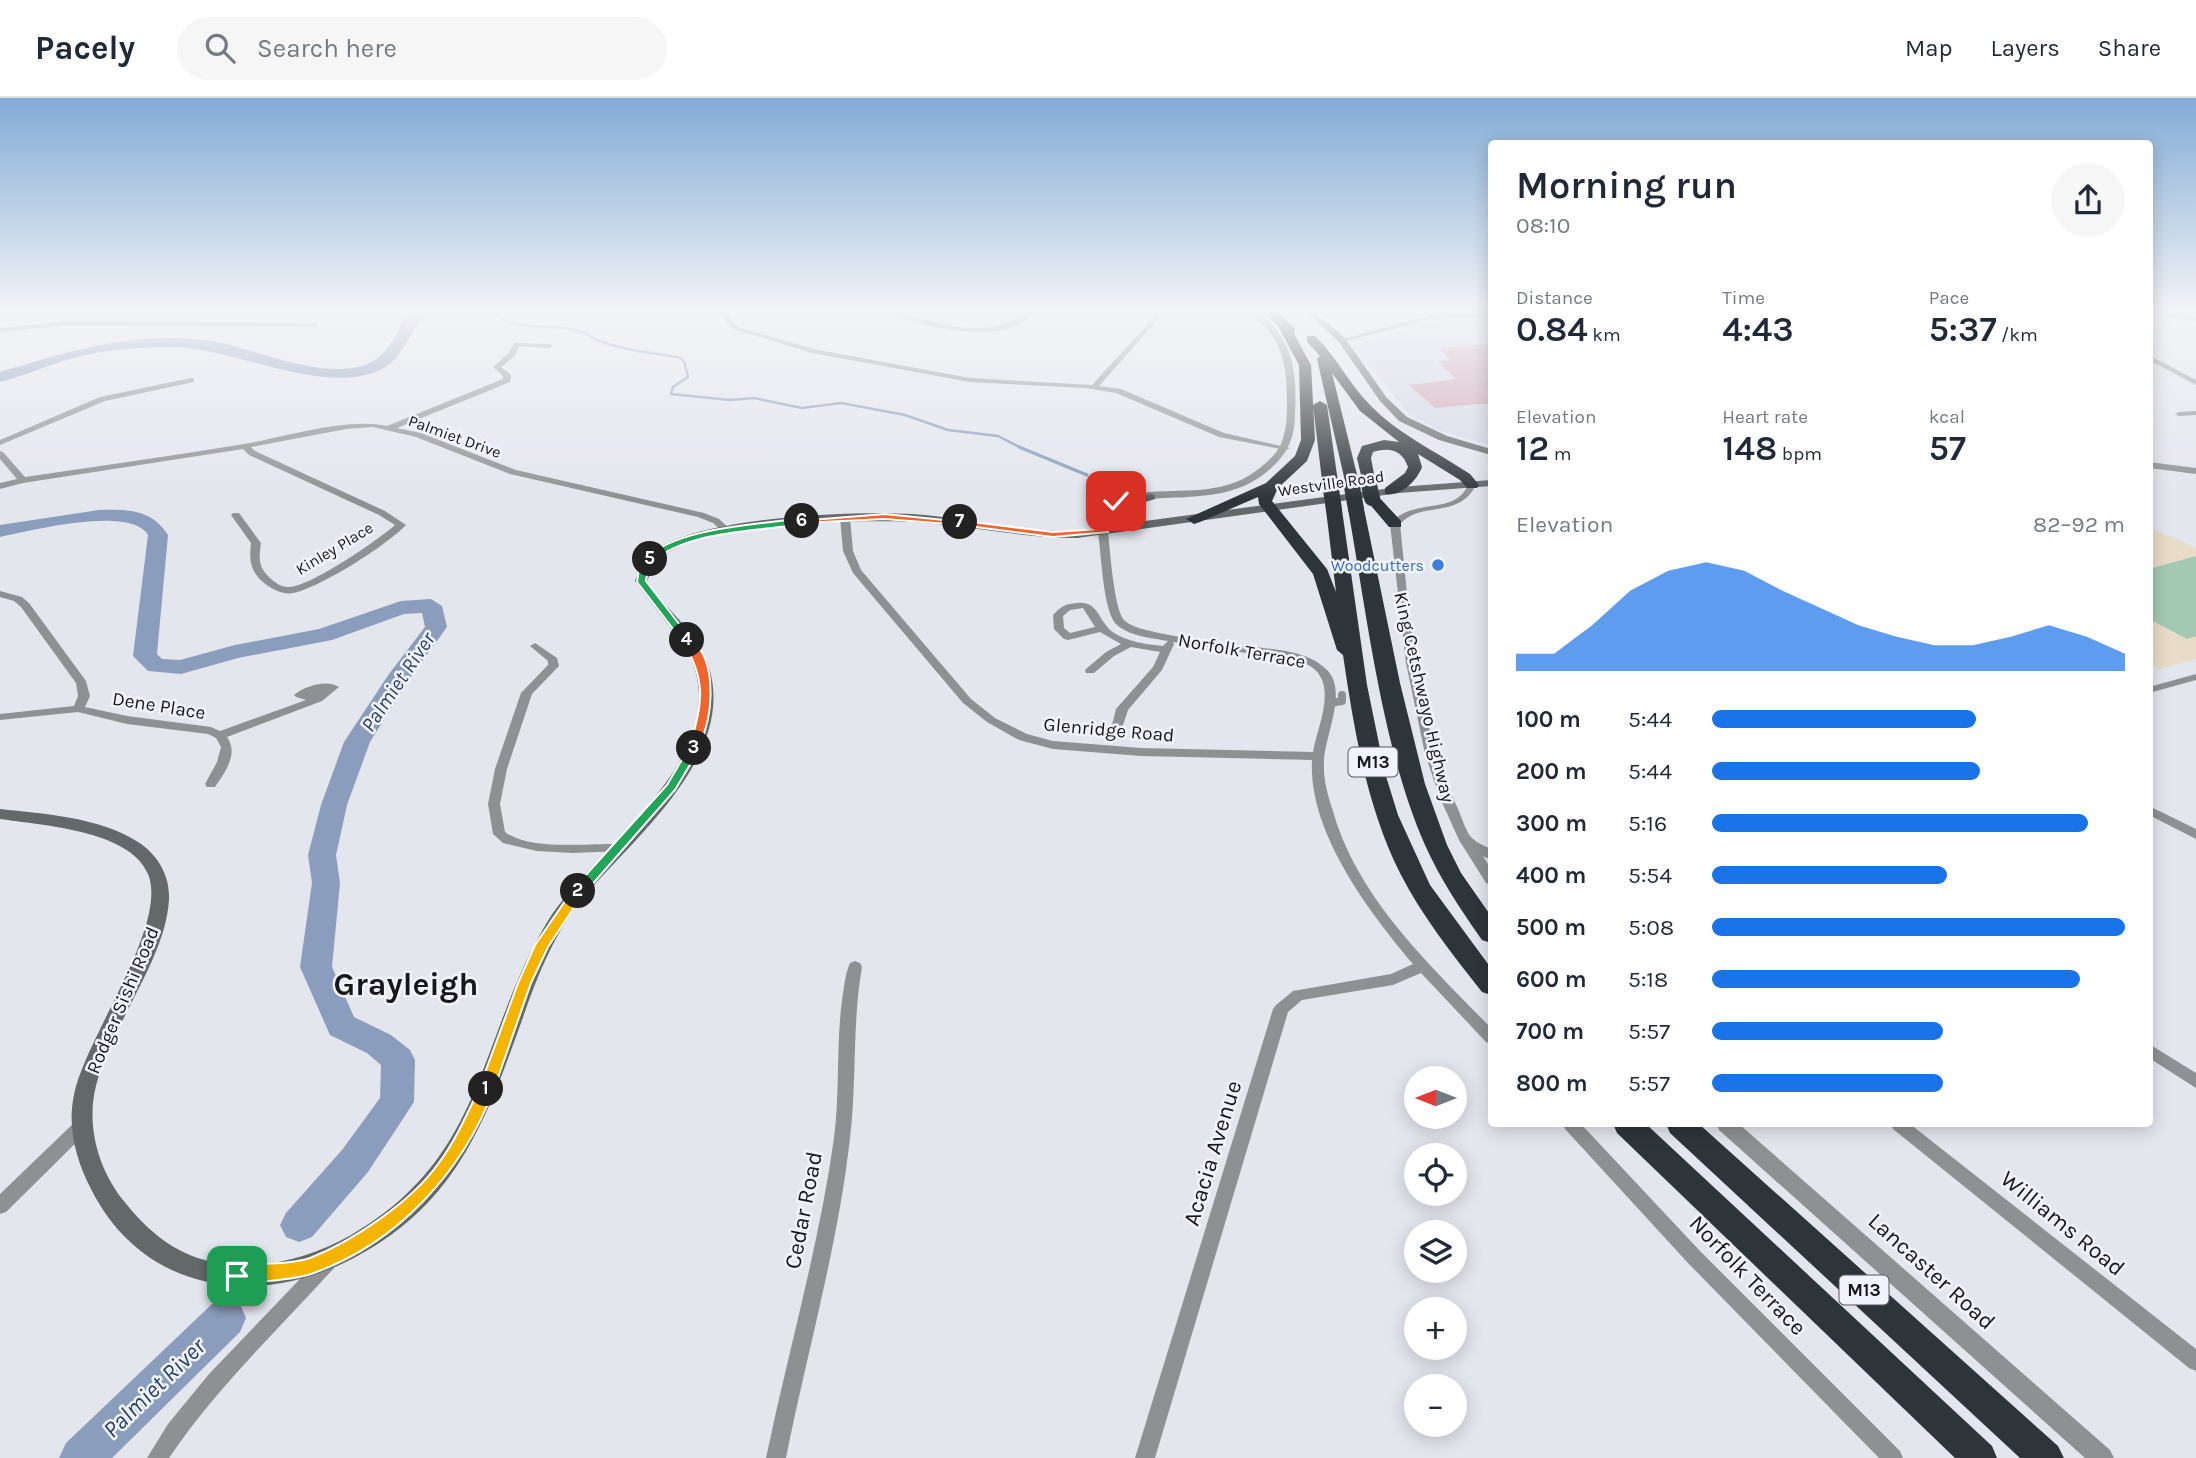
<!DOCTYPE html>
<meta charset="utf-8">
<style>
:root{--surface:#fff;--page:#f6f6f7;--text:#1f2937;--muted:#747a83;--line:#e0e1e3;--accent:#1a73e8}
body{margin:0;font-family:Karla,sans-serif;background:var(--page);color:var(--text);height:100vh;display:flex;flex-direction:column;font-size:26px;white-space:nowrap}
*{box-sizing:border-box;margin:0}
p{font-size:23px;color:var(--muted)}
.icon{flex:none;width:38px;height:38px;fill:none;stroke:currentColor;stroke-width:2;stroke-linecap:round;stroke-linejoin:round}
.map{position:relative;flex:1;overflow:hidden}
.drawer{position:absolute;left:1488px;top:42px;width:665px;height:987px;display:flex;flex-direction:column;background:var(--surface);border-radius:7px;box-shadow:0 4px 18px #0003}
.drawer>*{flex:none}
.needle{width:46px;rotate:270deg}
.tools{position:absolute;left:1404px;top:968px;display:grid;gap:14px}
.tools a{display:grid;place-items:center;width:63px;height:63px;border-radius:50%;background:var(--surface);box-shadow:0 4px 18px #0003;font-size:35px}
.pin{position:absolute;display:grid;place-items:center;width:60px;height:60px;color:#fff;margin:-30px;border-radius:14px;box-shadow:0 4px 10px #0006}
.km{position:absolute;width:35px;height:35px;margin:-18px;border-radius:50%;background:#222;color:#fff;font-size:19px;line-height:35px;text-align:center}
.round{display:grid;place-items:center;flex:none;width:74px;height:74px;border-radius:37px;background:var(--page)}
.summary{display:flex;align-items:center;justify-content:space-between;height:119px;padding:0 28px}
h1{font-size:38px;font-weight:600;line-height:52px}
.stats{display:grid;grid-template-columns:repeat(3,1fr);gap:10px;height:119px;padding:7px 28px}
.stats div{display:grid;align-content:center}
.stats b{font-size:35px;font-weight:600}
.stats small{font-size:19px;font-weight:400}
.stats p{font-size:19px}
.chart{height:196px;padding:14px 28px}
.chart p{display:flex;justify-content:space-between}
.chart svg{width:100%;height:126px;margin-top:7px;fill:var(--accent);opacity:.7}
ul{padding:0 28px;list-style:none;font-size:23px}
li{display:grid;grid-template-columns:112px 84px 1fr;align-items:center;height:52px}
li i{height:18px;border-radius:9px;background:var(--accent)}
header{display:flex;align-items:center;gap:42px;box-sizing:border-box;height:98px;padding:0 35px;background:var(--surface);border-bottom:2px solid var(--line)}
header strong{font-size:33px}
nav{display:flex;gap:38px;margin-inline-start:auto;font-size:24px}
.search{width:490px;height:63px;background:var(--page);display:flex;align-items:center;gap:18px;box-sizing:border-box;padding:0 24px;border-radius:38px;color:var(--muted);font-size:26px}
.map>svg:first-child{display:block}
.built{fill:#d6d9e8}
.education{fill:#e8dbc7}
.green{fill:#a4c9b2}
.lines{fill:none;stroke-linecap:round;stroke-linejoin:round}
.stream-far1{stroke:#8a9dbc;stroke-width:2.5}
.stream{stroke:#8a9dbc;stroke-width:3.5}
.river{fill:#8a9dbc;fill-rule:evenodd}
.building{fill:#d0a7b5}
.pedestrian{stroke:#8e9193;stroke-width:8}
.minor{fill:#8e9193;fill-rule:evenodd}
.tertiary{fill:#8e9193;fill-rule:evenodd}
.secondary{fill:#63696b;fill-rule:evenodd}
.motorway{fill:#2e3538;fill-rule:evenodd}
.motorway-bridge{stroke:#2e3538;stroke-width:16}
.split-1{fill:#f5b400;stroke:#fff;stroke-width:2}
.split-2{fill:#f5b400;stroke:#fff;stroke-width:2}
.split-3{fill:#22a559;stroke:#fff;stroke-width:2}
.split-4{fill:#f0652b;stroke:#fff;stroke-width:2}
.split-5{fill:#22a559;stroke:#fff;stroke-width:2}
.split-6{fill:#22a559;stroke:#fff;stroke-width:2}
.split-7{fill:#f0652b;stroke:#fff;stroke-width:2}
.split-8{fill:#f0652b;stroke:#fff;stroke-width:2}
.split-9{fill:#f5b400;stroke:#fff;stroke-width:2}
.shop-dot{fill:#3f7fe0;stroke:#f2f4fc;stroke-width:2.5}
.labels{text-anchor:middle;stroke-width:5;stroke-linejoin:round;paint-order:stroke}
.far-street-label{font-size:16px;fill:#17171a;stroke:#f2f4fc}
.far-shop-label{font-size:16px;fill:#366cbe;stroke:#f2f4fc;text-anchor:end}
.shield{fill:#f2f4fc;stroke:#59595e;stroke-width:2}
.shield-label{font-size:18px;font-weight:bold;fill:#17171a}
.street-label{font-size:19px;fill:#17171a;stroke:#f2f4fc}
.water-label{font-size:21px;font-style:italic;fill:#273f6b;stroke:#f2f4fc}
.near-street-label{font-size:23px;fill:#17171a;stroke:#f2f4fc}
.near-water-label{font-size:24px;font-style:italic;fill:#273f6b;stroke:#f2f4fc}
.near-district-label{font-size:32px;font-weight:bold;fill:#17171a;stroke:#f2f4fc}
</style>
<header>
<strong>Pacely</strong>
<div class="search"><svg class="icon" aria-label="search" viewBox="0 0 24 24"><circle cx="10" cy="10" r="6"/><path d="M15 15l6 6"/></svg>Search here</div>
<nav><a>Map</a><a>Layers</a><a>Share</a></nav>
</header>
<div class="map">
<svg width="2196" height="1360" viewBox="0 0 2196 1360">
<rect width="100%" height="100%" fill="#e4e6ee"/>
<path class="built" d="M1449 219 1491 220V347L1438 332 1408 315 1353 247Z"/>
<path class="education" d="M2149 429 2196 450V561L2160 571 2149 566Z"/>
<path class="green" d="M2196 458V538L2187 541 2149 521V471Z"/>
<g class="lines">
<path class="stream-far1" d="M489 211C511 236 554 224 583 234 588 236 592 240 597 242 623 252 651 255 678 259L684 263 688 279 673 289 671 296 730 302 754 300 802 310 841 305 905 317 948 332 998 338 1023 351"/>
<path class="stream" d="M1019 349 1087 377"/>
<path class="river" d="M424 211 420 216 421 221C410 236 402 258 387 268 333 303 234 249 172 249 137 249 100 252 66 262 44 269 23 278 0 284V274C57 257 110 240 171 240 187 240 203 241 218 244 261 253 338 289 378 260 392 249 402 226 407 212Z
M99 412C127 411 152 411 168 437L157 556 162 561 180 562 235 547 319 531 401 503 431 501 442 508 447 529 408 583 370 644 347 707 336 757 340 785 332 869 354 919 391 937 410 952 415 962 414 1004 368 1074 312 1139 299 1144 286 1139 280 1127 286 1115 342 1052 380 1000 381 967 367 955 330 937 300 869 312 785 308 757 321 707 344 644 389 576 425 529 422 515 404 516 332 542 238 560 181 576 148 573 133 558 148 437C130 407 30 433 0 439V427Z
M226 1200 240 1206 246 1220 240 1234 112 1360H59L66 1345 212 1206Z"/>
</g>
<path class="building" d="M1491 246V305L1435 310 1409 287 1456 281 1437 263 1451 262 1438 250Z"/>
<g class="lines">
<path class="pedestrian" d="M1330 605 1342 603V597"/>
<path class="minor" d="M721 211H727L732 222 738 229 813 251 970 280 1092 287 1157 216 1170 211H1179L1161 218 1099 288 1121 291 1224 335 1290 350 1286 352 1219 339 1116 295 1086 290 970 284 812 255 734 231 726 223Z
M878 211C891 211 903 215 916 219 954 230 988 238 1024 217L1026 211H1032C1020 254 904 226 878 211Z
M1458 211H1464L1462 215 1491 216V220L1458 219 1432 221 1342 244 1339 242 1432 217 1456 215Z
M2149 211 2196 219V223L2149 215Z
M68 223 316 225 319 227 316 229 68 227 0 234V230Z
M514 245 549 246 553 248 549 250 519 248 515 258 501 269 511 277 510 284 397 330 421 335 516 372 704 415 719 421 730 431V435H724L713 425 698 419 510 376 416 339 373 329 346 331 251 349 255 353 385 413 406 427C387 447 320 490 293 495 283 497 271 491 263 484 250 473 249 461 251 445L231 417 233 415H239L261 445C259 459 258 469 269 479 274 484 281 489 288 489 309 490 378 442 395 427L379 417 249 357 243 351 23 385 0 391V385L17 381 0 361V353L3 354 25 379C98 368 171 358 244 346 286 339 346 319 387 328L503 281V278L493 269 509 255Z
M2149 257 2196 282V287L2149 262Z
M191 280H194V284L105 303 0 347V342L100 299Z
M2196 313V317L2179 318 2175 316 2179 314Z
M2149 364 2196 370V376L2149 370Z
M1472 384 1476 387C1458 422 1422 402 1400 426 1410 521 1416 624 1458 711 1462 720 1466 734 1472 740 1477 745 1485 748 1491 751V762L1483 758 1491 771V787L1486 785 1459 742 1440 700 1425 656 1406 565 1390 426C1411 401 1446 415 1463 395 1466 392 1467 388 1469 385Z
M845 417 850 420 853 453 861 472 971 601 995 620 1027 636 1053 643 1141 650 1313 654C1317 629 1339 586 1310 568 1305 565 1299 564 1294 562L1173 544 1174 546 1162 572 1128 612 1122 630H1114L1112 627 1116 611 1153 569 1160 554 1131 549 1114 558 1094 575H1086L1085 573 1086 571 1106 554 1121 546 1100 534 1068 542 1064 541 1054 531 1053 517C1061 508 1066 506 1077 505 1099 502 1098 524 1114 535 1128 544 1146 546 1163 548L1168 543C1152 540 1128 538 1116 526 1103 513 1101 453 1098 434L1100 432H1106L1108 434C1110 451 1114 512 1124 522 1132 530 1148 532 1159 535 1183 540 1207 544 1232 547 1261 551 1305 549 1327 572 1348 593 1325 637 1324 663 1323 679 1327 695 1332 710 1356 799 1429 866 1491 930V946L1486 944 1421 875 1393 887 1302 902 1288 914 1155 1360H1135L1273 911 1276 907 1293 893 1391 876 1413 866C1369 814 1308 734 1312 662L1141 658 1053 651 1019 642 987 624 963 605 853 475 843 453 840 420ZM1083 510 1095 529 1070 535 1064 530 1063 518 1070 512Z
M0 493 22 499 29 505 86 583 90 598 85 609 127 618 211 629 220 633 306 602 296 599 294 597C305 588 326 581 339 589L322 603 227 639C239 656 225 674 215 689H207L205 686 217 664 221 649 216 640 208 636 127 626 78 614 0 622V616L74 608 78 598 76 585 21 509 14 503 0 499Z
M535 545 557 560 559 568 532 596 507 671 500 706 505 734C531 753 586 745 618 746L623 747 625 750 623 753 573 755 537 753 503 745 493 736 488 706 495 671 521 595 548 567V563L530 548Z
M2196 576V582L2149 595V589Z
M2149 708 2196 731V741L2149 717Z
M855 863 860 865 862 869C852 926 857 983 850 1040 838 1148 807 1254 786 1360H766C788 1254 819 1148 834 1040 840 994 836 948 842 902 844 890 845 876 850 865Z
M2149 946 2196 975V990L2149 960Z
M83 1020 89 1022 91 1027 89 1032 6 1114 0 1116V1096L77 1022Z
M1563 1026H1581L1700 1153 1900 1353 1903 1360H1879L1688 1165 1565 1031Z
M1891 1026H1910L2196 1251V1273L2189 1270 1893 1031Z
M328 1155 334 1158 337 1164 334 1170C278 1232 216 1290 169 1360H147L168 1326 209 1276 322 1158Z"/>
<path class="tertiary" d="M1243 211C1263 210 1281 235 1288 252 1296 272 1296 295 1295 316 1295 340 1287 357 1269 372 1224 411 1167 392 1115 407L1110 414 1108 434 1107 436H1099L1100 414 1107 403C1121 399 1135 395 1149 394 1190 391 1228 397 1261 369 1271 361 1280 352 1283 340 1287 328 1287 315 1287 302 1287 276 1284 247 1264 228 1257 222 1250 217 1243 211Z
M1717 1026H1739L2110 1352 2114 1360H2085L1719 1032Z"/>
<path class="secondary" d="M1303 211H1312L1345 240 1386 299 1407 319 1447 338 1491 351V357L1439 342 1399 323 1380 303 1339 244Z
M1491 382V388L1399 395 1077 440C1021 440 967 427 912 424 859 421 693 424 656 464 652 468 650 477 647 483 664 510 694 531 706 561 742 651 640 734 587 795 555 832 537 879 521 925 484 1028 454 1109 350 1162 254 1211 142 1193 91 1091 76 1062 67 1029 74 997 85 940 169 827 148 776 130 732 40 727 0 721V711C45 716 99 719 138 744 157 756 170 777 169 801 166 864 106 932 94 997 88 1034 100 1073 123 1102 149 1135 179 1160 221 1165 266 1172 312 1159 351 1137 486 1059 476 945 546 826 593 746 744 658 686 550L635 483C638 476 641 465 646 459 688 418 854 413 912 416 960 419 1007 431 1055 433 1080 433 1105 429 1129 425L1125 423 1117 412C1126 401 1138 399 1151 396L1155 397V401L1132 408 1129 412 1133 419 1145 423 1399 389Z"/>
<path class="motorway" d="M1260 211H1273L1295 230 1294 236 1311 267 1315 342 1307 363 1278 390 1272 403 1327 471 1336 494 1326 412 1334 407 1342 412 1367 587 1385 675 1398 717 1430 787 1491 870V897L1482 894C1452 856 1422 818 1400 775 1366 707 1354 631 1343 557L1337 552 1313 476 1259 406 1258 399 1200 424 1194 426 1186 421 1266 385 1295 358 1301 342 1299 267 1278 228Z
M1307 238H1315C1337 259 1349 286 1370 307 1398 336 1437 354 1470 376L1479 387 1477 390H1467L1460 382 1418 356 1422 369C1417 383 1400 399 1385 396V390L1405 375 1408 369C1402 352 1390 349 1373 354L1371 360 1376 387 1374 390H1364L1357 360 1362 348 1384 342 1399 344 1360 313 1332 275 1360 389 1352 394 1347 392 1317 261 1320 258 1307 244Z
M1320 303 1327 307 1339 391 1331 396 1323 391 1313 307Z
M1372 395 1377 397 1401 423V429H1389L1367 403V397Z
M1356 406 1364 411 1400 585 1425 686 1447 747 1461 775 1491 818V845L1482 842C1461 812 1440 781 1425 747 1382 650 1367 516 1348 411Z
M1613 1026H1646L1992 1348 1997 1360H1955L1617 1035Z
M1666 1026H1699L2058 1348 2064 1360H2020L1670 1035Z"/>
<path class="motorway-bridge" d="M1369 387 1372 400
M1352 389 1356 411
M1331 391 1334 412"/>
</g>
<linearGradient id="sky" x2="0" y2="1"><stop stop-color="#82abd6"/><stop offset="0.53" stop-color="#f3f4f7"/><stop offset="1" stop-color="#f3f4f7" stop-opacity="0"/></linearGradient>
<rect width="2196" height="401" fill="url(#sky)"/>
<path class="split-1" d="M486 985 494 991C462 1075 397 1146 311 1176 289 1183 261 1183 237 1186L231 1184 229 1178 231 1172C256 1162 285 1169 310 1160 353 1143 411 1104 438 1066 456 1042 468 1014 481 987Z"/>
<path class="split-2" d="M578 789 585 793 548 849 531 885 494 991 486 997 481 996 479 991 518 885 535 847 574 790Z"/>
<path class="split-3" d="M694 647 700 650 675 692 583 797H574V790L667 687 690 648Z"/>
<path class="split-4" d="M687 539C717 556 713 608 704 636 702 643 701 650 694 654L689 650C703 607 707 582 682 542Z"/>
<path class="split-5" d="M647 459 654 461 648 471 646 483 690 540V544H683L637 484 639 471Z"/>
<path class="split-6" d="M802 420 805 425C756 435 693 431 653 463L645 461C677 429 758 427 802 420Z"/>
<path class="split-7" d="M885 416 964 424 960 427 885 421 802 425 798 423Z"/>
<path class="split-8" d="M957 422 1053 434 1099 431 1104 425 1108 428V434L1053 439 960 427Z"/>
<path class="split-9" d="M1113 401 1120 403 1112 409 1107 430H1101L1104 407Z"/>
<circle class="shop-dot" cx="1438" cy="467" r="7"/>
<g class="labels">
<g class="far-street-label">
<text transform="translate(455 338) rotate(20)" y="6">Palmiet Drive</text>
<text transform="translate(1331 385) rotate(-8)" y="6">Westville Road</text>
<text transform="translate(334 450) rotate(-31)" y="6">Kinley Place</text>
</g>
<g class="far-shop-label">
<text x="1424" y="473">Woodcutters</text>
</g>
<g class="shield">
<rect x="1348.5" y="649.5" width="49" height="29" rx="5"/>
<rect x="1839.5" y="1177.5" width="49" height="29" rx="5"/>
</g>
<g class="shield-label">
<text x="1373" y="670">M13</text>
<text x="1864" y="1198">M13</text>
</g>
<g class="street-label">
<text transform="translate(1242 552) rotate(10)" y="7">Norfolk Terrace</text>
<text transform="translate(1425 599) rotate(77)" y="7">King Cetshwayo Highway</text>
<text transform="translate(159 607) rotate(9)" y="7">Dene Place</text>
<text transform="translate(1109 631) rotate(5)" y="7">Glenridge Road</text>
<text transform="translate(122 902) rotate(-67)" y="7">Rodger Sishi Road</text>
</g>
<g class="water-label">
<text transform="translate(398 584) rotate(-56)" y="7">Palmiet River</text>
</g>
<g class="near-street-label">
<text transform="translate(1212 1055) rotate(-73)" y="8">Acacia Avenue</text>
<text transform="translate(803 1112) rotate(-79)" y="8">Cedar Road</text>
<text transform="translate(2063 1125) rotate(39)" y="8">Williams Road</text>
<text transform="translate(1932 1173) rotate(42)" y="8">Lancaster Road</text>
<text transform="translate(1748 1177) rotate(46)" y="8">Norfolk Terrace</text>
</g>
<g class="near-water-label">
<text transform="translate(154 1290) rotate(-44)" y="8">Palmiet River</text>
</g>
<g class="near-district-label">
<text x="406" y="897">Grayleigh</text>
</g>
</g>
</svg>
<div class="tools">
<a><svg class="needle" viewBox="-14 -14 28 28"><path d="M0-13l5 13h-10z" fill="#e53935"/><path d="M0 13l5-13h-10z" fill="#747a83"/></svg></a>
<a><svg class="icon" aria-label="locate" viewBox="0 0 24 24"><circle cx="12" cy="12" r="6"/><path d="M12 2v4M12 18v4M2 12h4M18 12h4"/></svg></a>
<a><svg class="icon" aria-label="layers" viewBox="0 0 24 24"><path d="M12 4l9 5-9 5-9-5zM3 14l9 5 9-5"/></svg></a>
<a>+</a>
<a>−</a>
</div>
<div class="pin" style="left:237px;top:1178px;background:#1e9e55"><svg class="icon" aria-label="arrive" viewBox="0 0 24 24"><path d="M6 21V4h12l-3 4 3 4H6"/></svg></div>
<div class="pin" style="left:1116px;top:403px;background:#d93025"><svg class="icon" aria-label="check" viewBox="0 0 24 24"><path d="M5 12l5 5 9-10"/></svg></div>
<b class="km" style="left:486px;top:991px">1</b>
<b class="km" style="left:578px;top:793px">2</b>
<b class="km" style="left:694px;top:650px">3</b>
<b class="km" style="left:687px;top:542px">4</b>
<b class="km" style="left:650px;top:461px">5</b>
<b class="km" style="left:802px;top:423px">6</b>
<b class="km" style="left:960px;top:424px">7</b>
<section class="drawer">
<div class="summary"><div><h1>Morning run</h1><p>08:10</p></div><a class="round"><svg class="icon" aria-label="share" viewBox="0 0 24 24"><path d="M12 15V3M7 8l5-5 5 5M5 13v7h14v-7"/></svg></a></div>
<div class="stats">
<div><p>Distance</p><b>0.84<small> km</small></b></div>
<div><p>Time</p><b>4:43</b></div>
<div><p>Pace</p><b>5:37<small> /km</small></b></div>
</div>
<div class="stats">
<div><p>Elevation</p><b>12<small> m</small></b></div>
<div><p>Heart rate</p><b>148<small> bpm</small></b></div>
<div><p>kcal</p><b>57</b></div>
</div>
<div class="chart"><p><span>Elevation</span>82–92 m</p>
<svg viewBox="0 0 160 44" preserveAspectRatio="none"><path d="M0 44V38L10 38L20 28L30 16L40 9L50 6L60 9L70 16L80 22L90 28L100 32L110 35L120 35L130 32L140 28L150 32L160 38V44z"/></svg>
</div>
<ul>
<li><b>100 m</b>5:44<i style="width:64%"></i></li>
<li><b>200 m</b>5:44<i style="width:65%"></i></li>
<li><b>300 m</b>5:16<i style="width:91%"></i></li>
<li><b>400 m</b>5:54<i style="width:57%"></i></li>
<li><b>500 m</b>5:08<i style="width:100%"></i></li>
<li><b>600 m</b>5:18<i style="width:89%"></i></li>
<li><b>700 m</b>5:57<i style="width:56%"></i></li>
<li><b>800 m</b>5:57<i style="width:56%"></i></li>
</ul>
</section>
</div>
